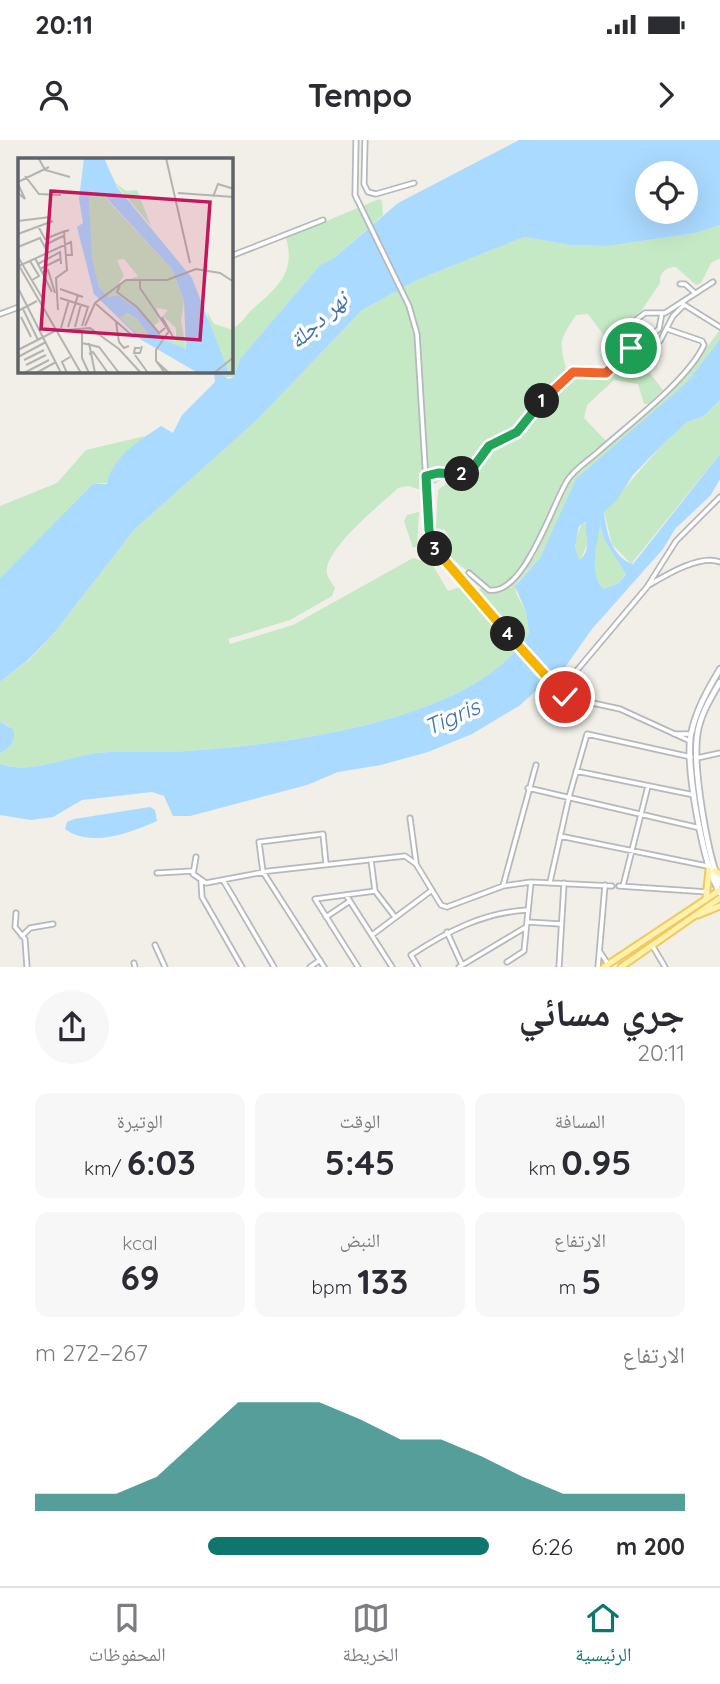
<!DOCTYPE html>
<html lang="ar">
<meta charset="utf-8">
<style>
:root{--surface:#fff;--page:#f7f7f7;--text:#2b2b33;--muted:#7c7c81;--line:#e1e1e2;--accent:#0f766e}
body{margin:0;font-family:Quicksand,"Noto Naskh Arabic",sans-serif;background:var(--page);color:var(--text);direction:rtl;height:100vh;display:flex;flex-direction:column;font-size:26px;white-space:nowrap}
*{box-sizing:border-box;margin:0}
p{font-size:23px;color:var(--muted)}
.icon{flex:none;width:38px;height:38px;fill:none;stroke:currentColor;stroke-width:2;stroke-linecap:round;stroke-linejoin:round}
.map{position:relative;height:827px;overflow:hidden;direction:ltr}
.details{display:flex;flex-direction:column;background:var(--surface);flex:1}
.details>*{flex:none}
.tools{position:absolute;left:635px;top:21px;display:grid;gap:14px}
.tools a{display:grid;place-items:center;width:63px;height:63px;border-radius:50%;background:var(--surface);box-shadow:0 7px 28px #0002;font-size:35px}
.pin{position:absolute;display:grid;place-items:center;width:60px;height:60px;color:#fff;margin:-30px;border:4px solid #fff;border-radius:50%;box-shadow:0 2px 7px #0007}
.km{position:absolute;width:35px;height:35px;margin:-18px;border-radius:50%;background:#222;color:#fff;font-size:19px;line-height:35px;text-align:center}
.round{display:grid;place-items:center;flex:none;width:74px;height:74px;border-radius:37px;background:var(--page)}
.headline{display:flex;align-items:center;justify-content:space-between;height:119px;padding:0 35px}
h1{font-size:38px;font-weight:700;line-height:52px}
.metrics{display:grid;grid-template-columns:repeat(3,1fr);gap:10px;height:119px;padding:7px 35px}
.metrics div{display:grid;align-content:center;border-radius:14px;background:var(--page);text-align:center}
.metrics b{font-size:35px;font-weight:700}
.metrics small{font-size:19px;font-weight:400}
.metrics p{font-size:19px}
.chart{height:196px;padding:14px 35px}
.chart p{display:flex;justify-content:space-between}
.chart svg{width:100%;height:126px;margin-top:7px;fill:var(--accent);opacity:.7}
ul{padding:0 35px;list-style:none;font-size:23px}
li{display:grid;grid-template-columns:112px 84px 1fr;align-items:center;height:52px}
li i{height:18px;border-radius:9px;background:var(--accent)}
.status{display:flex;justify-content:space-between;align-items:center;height:49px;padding:0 35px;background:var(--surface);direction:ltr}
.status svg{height:19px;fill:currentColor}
header{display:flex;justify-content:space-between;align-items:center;height:91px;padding:0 35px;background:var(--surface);font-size:32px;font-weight:700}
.tabs{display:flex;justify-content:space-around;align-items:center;height:98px;border-top:2px solid var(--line);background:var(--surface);font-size:19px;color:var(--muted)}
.tabs a{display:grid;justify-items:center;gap:4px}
.tabs .active{color:var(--accent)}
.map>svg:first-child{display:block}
.green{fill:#c5e8c5}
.water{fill:#aadaff;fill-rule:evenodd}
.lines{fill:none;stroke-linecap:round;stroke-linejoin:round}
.street-casing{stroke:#b5b8bc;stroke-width:7}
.secondary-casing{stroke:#b6babf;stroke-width:8}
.primary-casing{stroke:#f2c960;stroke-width:9}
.street{stroke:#fff;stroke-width:3.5}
.secondary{stroke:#fff;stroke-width:4.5}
.primary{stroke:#fff2af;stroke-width:5}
.split-1-casing{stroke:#fff;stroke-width:14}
.split-2-casing{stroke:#fff;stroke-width:14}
.split-3-casing{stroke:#fff;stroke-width:14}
.split-4-casing{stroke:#fff;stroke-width:14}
.split-5-casing{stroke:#fff;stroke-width:14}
.split-1{stroke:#f0652b;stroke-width:9}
.split-2{stroke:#22a559;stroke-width:9}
.split-3{stroke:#22a559;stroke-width:9}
.split-4{stroke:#f5b400;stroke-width:9}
.split-5{stroke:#f5b400;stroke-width:9}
.labels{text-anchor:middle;stroke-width:7;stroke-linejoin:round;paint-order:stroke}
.water-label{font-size:23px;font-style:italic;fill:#4174aa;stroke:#fff}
.inset-road{fill:none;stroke:#b3b3b1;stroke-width:2}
.view{fill:#c2185b;fill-opacity:0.15;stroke:#c2185b;stroke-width:3.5}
.inset-edge{fill:none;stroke:#5f6368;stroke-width:3.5}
</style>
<div class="status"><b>20:11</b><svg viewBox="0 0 49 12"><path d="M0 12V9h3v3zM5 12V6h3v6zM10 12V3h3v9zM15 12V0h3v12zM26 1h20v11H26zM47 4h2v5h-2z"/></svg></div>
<header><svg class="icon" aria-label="forward" viewBox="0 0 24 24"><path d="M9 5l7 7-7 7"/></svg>Tempo<svg class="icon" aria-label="person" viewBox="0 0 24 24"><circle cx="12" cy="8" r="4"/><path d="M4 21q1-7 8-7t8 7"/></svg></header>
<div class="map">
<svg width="720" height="827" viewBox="0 0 720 827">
<rect width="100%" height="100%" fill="#f1efe8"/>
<path class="green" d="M379 59 382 61 383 75 334 118 320 125 240 219 234 237H224V231H231V189C242 185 246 174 255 167 278 147 296 131 286 98Z
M720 85V118L711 123 701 143 696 145 676 127C665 127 659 133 660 143L627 192 611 205 588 174 576 175C557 204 560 201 567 234L515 292 481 310 470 329 446 336 425 351 408 346 398 348C380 365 331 404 327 428 325 435 331 442 335 448L332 456 290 480 228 499 230 504 293 485 413 418 432 424 448 451 460 447 471 456 481 448 493 454 500 452 535 416 572 337 653 266 693 225 720 190V199L687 242 576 340 540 418 516 444V453L526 472 529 493C475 582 285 604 189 611 159 613 128 610 99 613 67 617 31 635 0 624V613L11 604 10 587 0 582V542L30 519 55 492 134 390 258 279 362 170 417 140 524 97 570 105 608 106 696 93Z
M640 217 647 220 649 232 663 250 648 264H644L638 244 614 240 587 265 584 278 607 302C594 313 575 325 566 339 546 370 531 443 490 449L456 422 441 416 449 397 445 390 436 388 438 350 451 340 472 333 490 307 513 299 538 267 565 241 581 233 605 235Z
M720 260V314L631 424 612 404 604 372 661 306 687 282 704 276Z
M145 296 117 322 107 343 93 344 0 438V366L57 343 86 310Z
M419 372 417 406 413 408 404 381 407 375Z
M582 382 585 384 589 400 580 421 576 418 575 402Z
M600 386 605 401 626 433 619 443 604 449C588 433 596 405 600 386Z"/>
<path class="water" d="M519 0H720V85L696 93 608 106 570 105 524 97 417 140 362 170 258 279 134 390 55 492 29 519 0 542V438L93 344H107C112 317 140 300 161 286L173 293 182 275 215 242 214 231H224L223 235 228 239 234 237 240 219 320 125 334 118 398 63ZM648 33H686V72H648Z
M720 199V260L704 276 687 282 661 306 633 335 616 361 604 372C606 391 612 418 633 424L720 314V339L711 355 675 389 663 409 592 489 563 530 550 538 519 566 472 594 428 612 381 625 338 632 307 645 190 676H173L164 656 152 652 82 660 53 677 31 680 0 675V624C31 635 66 617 98 613 128 610 159 613 189 611 285 604 475 582 529 493L526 472 515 446 540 418 576 339 687 242ZM585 382C586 397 592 409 579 421L575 406 579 386ZM600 386 605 401 626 434 619 443 604 449C588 434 597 405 600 386Z
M0 582 13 589C17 601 10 607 0 613Z
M150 667 155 670 157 681C130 693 91 708 65 689L67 682 74 679Z"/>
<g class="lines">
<defs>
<path id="street" d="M356 0 355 55 409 166 417 194 429 390 436 411 565 557 620 569 690 601
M365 0 364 44 368 52 376 54 414 43
M231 116 323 80
M680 144H685L695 153
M683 164 720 187
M0 174 19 167
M631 194 651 195 659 189 662 173
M612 207 631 194 636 180 645 173H665L713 142
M426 336C439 330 454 337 468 332L486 308 517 292 567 237 580 231 606 233 628 209 660 201 673 176 684 165
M469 433 489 450C524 456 552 365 567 341 574 329 588 321 598 312 628 285 688 240 704 205L702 201 667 189
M649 445C666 435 700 414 720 422
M576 560 570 550 573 535 647 447 676 401 720 357
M674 594H691
M697 618 720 613
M576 631 694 655
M528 648 700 688
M410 678 416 722
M560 696 707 726
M196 717 193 734 206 743 269 731 405 716 416 724 441 765 447 767 503 746 531 742 612 746
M371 720 375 751 395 777
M157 733 192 731
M223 740 274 827
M201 741 202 757 242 827
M550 742 569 657 587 594 691 617
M503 746 536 625
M619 746 708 752
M623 746 648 646
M346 755 392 827
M16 773 15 787 25 799 27 827
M326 777 350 761
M527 782 561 784
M447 792 462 825
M372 795 432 750
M22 796 30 788 53 784
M155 805 165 827
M652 805 665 827
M600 812 608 824
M507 822 524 811 531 742
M134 823 135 827
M310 827 320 820
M324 827 263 732 259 702 323 694 326 724
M358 827 315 759 375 751
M418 827 411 815C446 792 484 772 528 770
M459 827 526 787
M559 827 564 743
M598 827 605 745"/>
<path id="secondary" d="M720 529C708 549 696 570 691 594 685 625 703 726 720 753
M720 542C710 559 699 577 697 597 693 630 707 713 720 744"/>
<path id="primary" d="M715 731 720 734
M706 758 709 730
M698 775 720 766
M604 827 720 750
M621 827 720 758"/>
</defs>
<use href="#street" class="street-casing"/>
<use href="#secondary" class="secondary-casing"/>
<use href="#primary" class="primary-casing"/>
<use href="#street" class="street"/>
<use href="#secondary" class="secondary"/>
<use href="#primary" class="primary"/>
</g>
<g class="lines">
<defs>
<path id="split-1" d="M542 261 573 232 606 233 631 208"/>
<path id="split-2" d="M462 334 472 329 489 306 517 292 542 261"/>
<path id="split-3" d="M435 409 429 390 426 336 438 333 462 334"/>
<path id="split-4" d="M435 409 508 494"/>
<path id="split-5" d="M508 494 565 557"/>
</defs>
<use href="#split-1" class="split-1-casing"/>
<use href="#split-2" class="split-2-casing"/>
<use href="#split-3" class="split-3-casing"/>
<use href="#split-4" class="split-4-casing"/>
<use href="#split-5" class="split-5-casing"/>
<use href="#split-1" class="split-1"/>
<use href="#split-2" class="split-2"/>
<use href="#split-3" class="split-3"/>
<use href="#split-4" class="split-4"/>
<use href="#split-5" class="split-5"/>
</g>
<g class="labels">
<g class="water-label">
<text transform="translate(318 180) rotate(-43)" y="8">نهر دجلة</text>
<text transform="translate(452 577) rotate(-24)" y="8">Tigris</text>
</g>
</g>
<g transform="translate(18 18)">
<rect width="215" height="215" fill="#f1efe8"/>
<path d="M95 23 108 33 119 32 133 68ZM82 34 154 111 166 143 163 163 168 191 147 182 119 150 99 137 90 139 81 129 73 97 71 41 72 35 77 39ZM106 101 120 118 100 126 106 118 99 102ZM139 150 150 152 145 158 158 170V183L147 181 134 169 141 164ZM103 152 119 161 134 181 122 178 102 160 104 157 100 158 98 154ZM189 154 196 166 215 172V215H211L194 179Z" fill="#c5e8c5" fill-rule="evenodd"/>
<path d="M66 0H86L99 29 174 120 211 215H180L122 181 76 136 59 69 65 65 61 41ZM83 34 154 111 166 143 168 191 147 182 119 150 99 137 90 139 81 129 74 100 71 41 72 36 79 39ZM109 155 119 161 134 181 122 178 102 160Z" fill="#aadaff" fill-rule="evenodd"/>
<path class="inset-road" d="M148 0 172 105M21 1 27 12 52 19M7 18 21 36 43 37M0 24 31 9M0 26 7 41 0 35M160 35 216 39M195 39 200 26 216 31M0 63 32 59M20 68 27 81 47 73M0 76 35 63M27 87 47 77M0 89 22 80 30 95M0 99 25 141M17 100 34 134M12 103 21 118 14 122M0 106 63 215M20 106 42 94 43 106M1 108 53 84 54 97H48M22 111 42 101M24 115 30 112 37 135M122 121V130L151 173M102 128 99 134 119 149 141 175 147 170M0 130 43 215M42 131 65 139M42 140 70 149 64 168M78 146 116 179M5 151 20 182M40 152 38 120 49 112 46 74 51 72M0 153 19 143M3 159 13 179M144 159 155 179M98 164 101 184 106 190 111 188M67 168 77 145 108 122H149L178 111 202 115 216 124M50 169 60 137M57 169 63 146M43 170 51 142M64 170V200L71 215M37 173 72 170 101 191 123 215M64 185 81 189 101 215M71 185 77 215M122 190H117L116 195H122L124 188M0 192 37 173M71 196 75 194 90 215M117 197 130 215M0 199 28 184M6 202 26 192M138 203V192L151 173M8 207 28 197M6 215 31 202M18 215 38 204M49 215 44 204 52 199M147 215 138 203 151 215M196 215 216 199"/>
<path class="view" d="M33 33 192 44 182 182 23 171Z"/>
<rect width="215" height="215" class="inset-edge"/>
</g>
</svg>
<div class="tools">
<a><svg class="icon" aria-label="locate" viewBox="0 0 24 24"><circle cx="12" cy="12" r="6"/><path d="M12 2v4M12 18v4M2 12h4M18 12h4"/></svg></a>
</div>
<div class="pin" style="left:631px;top:208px;background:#1e9e55"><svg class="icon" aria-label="arrive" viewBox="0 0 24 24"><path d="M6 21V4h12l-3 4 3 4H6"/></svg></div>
<div class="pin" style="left:565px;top:557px;background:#d93025"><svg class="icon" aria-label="check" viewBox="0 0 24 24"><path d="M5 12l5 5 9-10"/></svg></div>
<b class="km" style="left:542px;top:261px">1</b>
<b class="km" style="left:462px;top:334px">2</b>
<b class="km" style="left:435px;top:409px">3</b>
<b class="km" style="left:508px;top:494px">4</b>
</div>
<section class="details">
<div class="headline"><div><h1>جري مسائي</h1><p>20:11</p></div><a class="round"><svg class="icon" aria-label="share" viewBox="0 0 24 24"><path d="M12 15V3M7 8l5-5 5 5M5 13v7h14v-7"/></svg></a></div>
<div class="metrics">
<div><p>المسافة</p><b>0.95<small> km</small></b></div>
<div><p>الوقت</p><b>5:45</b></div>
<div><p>الوتيرة</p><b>6:03<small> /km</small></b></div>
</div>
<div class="metrics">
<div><p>الارتفاع</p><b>5<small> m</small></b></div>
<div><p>النبض</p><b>133<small> bpm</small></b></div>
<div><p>kcal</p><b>69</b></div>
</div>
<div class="chart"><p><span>الارتفاع</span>267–272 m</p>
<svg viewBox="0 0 160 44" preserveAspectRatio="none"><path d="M0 44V38L10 38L20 38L30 32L40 19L50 6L60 6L70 6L80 12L90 19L100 19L110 25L120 32L130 38L140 38L150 38L160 38V44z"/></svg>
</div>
<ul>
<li><b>200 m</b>6:26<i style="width:62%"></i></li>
</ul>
</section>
<nav class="tabs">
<a class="active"><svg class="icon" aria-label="home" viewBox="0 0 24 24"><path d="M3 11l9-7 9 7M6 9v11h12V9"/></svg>الرئيسية</a>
<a><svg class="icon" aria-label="map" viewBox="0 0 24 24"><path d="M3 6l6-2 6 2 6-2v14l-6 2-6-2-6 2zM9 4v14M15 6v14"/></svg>الخريطة</a>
<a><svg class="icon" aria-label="saved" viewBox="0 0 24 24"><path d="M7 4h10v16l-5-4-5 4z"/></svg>المحفوظات</a>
</nav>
